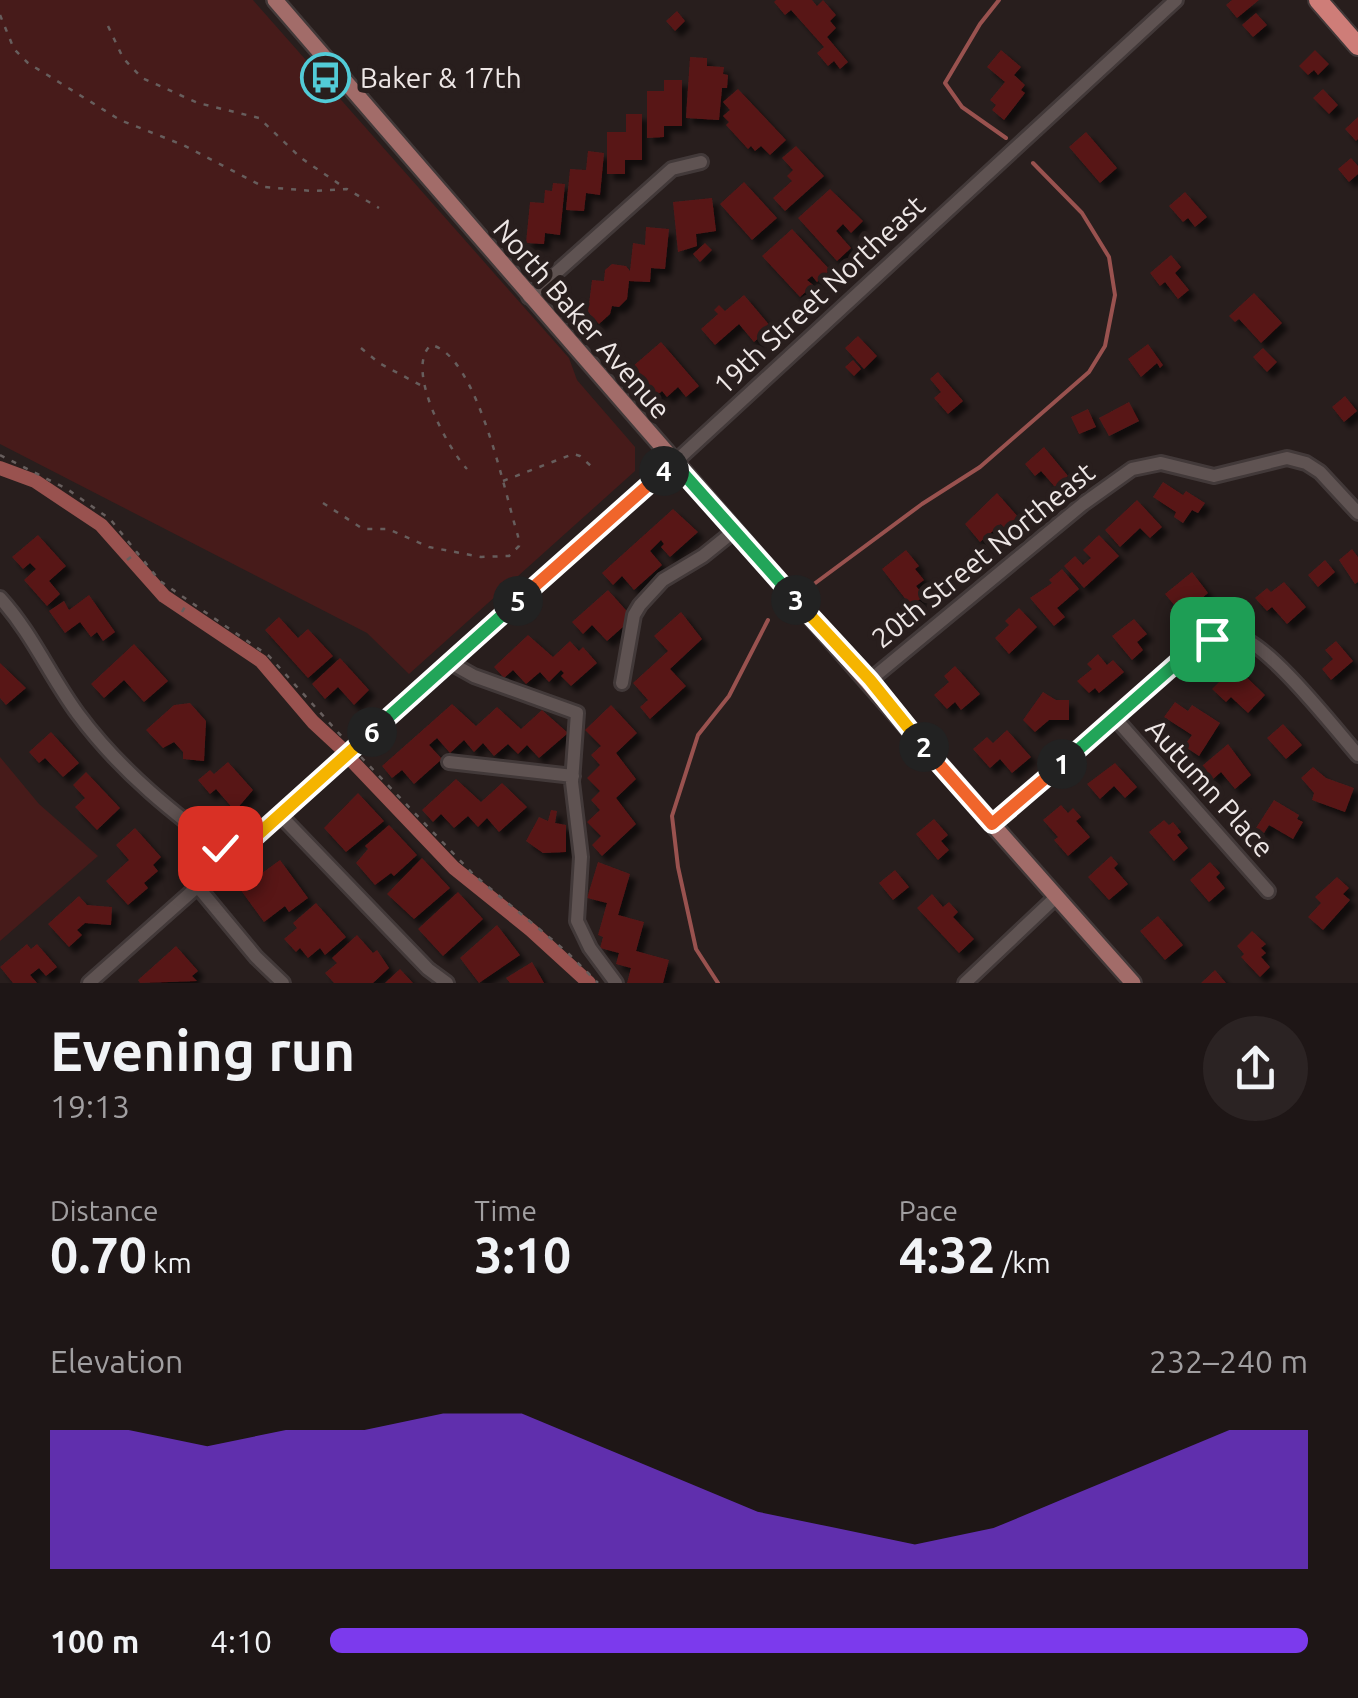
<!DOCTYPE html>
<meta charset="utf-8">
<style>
:root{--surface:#1e1616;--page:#2b2323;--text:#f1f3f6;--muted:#a19fa1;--accent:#7c3aed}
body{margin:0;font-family:Ubuntu,sans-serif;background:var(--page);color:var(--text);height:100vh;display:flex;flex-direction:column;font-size:38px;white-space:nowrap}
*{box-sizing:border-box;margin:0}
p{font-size:32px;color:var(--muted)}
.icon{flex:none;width:55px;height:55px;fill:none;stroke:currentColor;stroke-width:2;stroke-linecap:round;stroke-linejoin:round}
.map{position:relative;height:983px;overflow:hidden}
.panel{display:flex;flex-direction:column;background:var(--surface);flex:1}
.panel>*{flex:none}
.pin{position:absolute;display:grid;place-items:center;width:85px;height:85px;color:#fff;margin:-42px;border-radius:20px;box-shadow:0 5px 15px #0006}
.km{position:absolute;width:50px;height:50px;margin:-25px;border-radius:50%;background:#222;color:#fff;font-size:28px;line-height:50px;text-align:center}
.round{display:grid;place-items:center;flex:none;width:105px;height:105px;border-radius:52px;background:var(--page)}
.head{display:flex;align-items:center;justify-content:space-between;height:170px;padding:0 50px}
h1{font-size:55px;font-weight:600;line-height:75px}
.metrics{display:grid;grid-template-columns:repeat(3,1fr);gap:15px;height:170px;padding:10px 50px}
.metrics div{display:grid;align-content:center}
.metrics b{font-size:50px;font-weight:600}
.metrics small{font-size:28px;font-weight:400}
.metrics p{font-size:28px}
.chart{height:280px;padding:20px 50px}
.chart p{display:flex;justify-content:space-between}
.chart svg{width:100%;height:180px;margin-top:10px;fill:var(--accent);opacity:.7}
ul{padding:0 50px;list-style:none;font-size:32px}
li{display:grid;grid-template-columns:160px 120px 1fr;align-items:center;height:75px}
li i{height:25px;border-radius:12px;background:var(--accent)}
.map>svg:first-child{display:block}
.green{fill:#471b1a}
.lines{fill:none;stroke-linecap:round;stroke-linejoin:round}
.stream{stroke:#99524f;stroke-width:4}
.canal{stroke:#99524f;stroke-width:14}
.building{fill:#591819;filter:url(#shadow)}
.minor-casing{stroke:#423939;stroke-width:18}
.major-casing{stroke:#423939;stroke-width:20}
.highway-casing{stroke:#423939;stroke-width:22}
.path{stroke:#675e5d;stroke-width:2.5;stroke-dasharray:5 8;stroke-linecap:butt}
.minor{stroke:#5f5352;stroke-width:12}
.major{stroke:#a26c69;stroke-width:15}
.highway{stroke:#ce7d78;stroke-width:18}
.split-1-casing{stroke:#fff;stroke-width:20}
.split-2-casing{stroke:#fff;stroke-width:20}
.split-3-casing{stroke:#fff;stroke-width:20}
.split-4-casing{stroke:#fff;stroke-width:20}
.split-5-casing{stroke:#fff;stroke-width:20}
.split-6-casing{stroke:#fff;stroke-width:20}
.split-7-casing{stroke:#fff;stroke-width:20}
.split-1{stroke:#22a559;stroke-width:12}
.split-2{stroke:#f0652b;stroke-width:12}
.split-3{stroke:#f5b400;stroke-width:12}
.split-4{stroke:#22a559;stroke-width:12}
.split-5{stroke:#f0652b;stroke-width:12}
.split-6{stroke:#22a559;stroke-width:12}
.split-7{stroke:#f5b400;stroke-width:12}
.labels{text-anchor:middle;stroke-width:10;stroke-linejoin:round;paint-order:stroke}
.poi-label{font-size:28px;fill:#eee7e6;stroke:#281e1d;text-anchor:start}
.street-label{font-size:28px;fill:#eee7e6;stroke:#281e1d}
</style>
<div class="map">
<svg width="1358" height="983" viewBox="0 0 1358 983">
<defs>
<filter id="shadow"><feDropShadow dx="6" dy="6" stdDeviation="2.5" flood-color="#0009"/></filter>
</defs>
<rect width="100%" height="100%" fill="#281e1d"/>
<path class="green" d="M0 0H253L569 358 577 380 635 447V471L409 674 367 633 0 444Z
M0 757 39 804 98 856 0 941Z"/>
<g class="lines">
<path class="stream" d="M999 0 980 24 945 83 962 107 1006 138
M814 584 922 504 980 467 1089 372 1105 346 1115 295 1109 257 1082 213 1033 163
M718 983 696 949 678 867 672 816 698 735 729 696 768 620"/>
<path class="canal" d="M0 468 35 481 101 525 164 596 261 661 313 722 340 747
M353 762 454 868 531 930 589 983"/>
</g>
<path class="building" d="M776 0H812L817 6 823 0 836 15 830 21 836 28 827 37 848 62 840 69 834 61 828 66 817 53 824 47 791 10 785 15 774 2Z
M1232 0H1259L1237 18 1226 5Z
M677 11 685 21 675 31 666 21Z
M1256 13 1267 25 1253 37 1242 25Z
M1001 50 1021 67 1014 75 1025 85 1021 90 1025 93 1004 120 992 110 996 105 990 100 1005 82 987 67Z
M1315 50 1329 64 1318 75 1314 70 1308 75 1299 66Z
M690 57 707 58V66L724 67 723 74 728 75 727 88H722L719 120 686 118Z
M664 80H682V126H664V137L647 138V91H664Z
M738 89 786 140 770 155 761 146 755 151 751 146 748 149 726 125 729 122 723 116 730 110 723 102Z
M1323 89 1338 105 1329 114 1313 98Z
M626 114H642V160H625V174H607V132H626Z
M1358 117V139L1356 141 1345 129Z
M1086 132 1117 168 1100 183 1069 147Z
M796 146 824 176 785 211 773 198 792 181 787 176 793 170 782 158Z
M588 151 604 153 600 195 586 193 584 211 566 210 570 169 586 170Z
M1351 158 1358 166V174L1349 182 1338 169Z
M744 182 777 218 752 240 720 204Z
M553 183 565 184 560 235 545 233 544 244 526 243 530 202 544 203 545 190 552 191Z
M830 189 863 221 851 233 843 224 836 231 851 248 837 261 798 218Z
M1185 192 1207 217 1195 227 1188 218 1183 222 1169 206Z
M712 198 716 231 696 234 697 246 678 252 673 202Z
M646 227 669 229 665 269 651 268 650 282 629 281 627 299 619 307 612 306 610 314 599 324 588 312 592 280 604 281 605 270 612 264 626 266 630 271 633 243 645 245Z
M792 229 830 270 817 282 812 276 807 280 813 285 800 297 762 256Z
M705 243 712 250 700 262 693 254Z
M1171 255 1181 267 1175 273 1189 290 1178 299 1165 282 1160 286 1150 273Z
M1254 293 1282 323 1261 343 1239 319 1235 322 1229 316Z
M744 295 771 327 754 342 739 324 715 345 701 329 718 314 714 310 719 305 725 311Z
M858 336 877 356 864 369 845 348Z
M661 342 699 386 686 397 678 387 667 397 662 391 656 396 632 367Z
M1148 344 1163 365 1160 368 1157 363 1141 377 1128 359Z
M1263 348 1277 362 1267 372 1253 357Z
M853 360 861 369 854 376 845 367Z
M938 372 963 401 948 414 934 398 941 392 930 379Z
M1345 396 1357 411 1344 422 1332 407Z
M1129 402 1139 421 1109 436 1099 418Z
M1088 409 1096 427 1079 434 1071 417Z
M1044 447 1068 476 1055 487 1041 471 1035 476 1025 464Z
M1163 482 1183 495 1186 491 1205 503 1198 513 1192 510 1183 523 1174 517 1176 512 1153 497Z
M997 493 1019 518 1005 530 1001 524 980 542 965 524Z
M1137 500 1162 527 1150 538 1140 528 1120 547 1105 530Z
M673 509 698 532 670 557 661 547 664 544 661 540 650 551 662 565 634 590 622 576 613 585 602 573Z
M38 535 66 566 49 581 60 594 47 606 24 580 36 569 30 563 23 569 12 557Z
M1099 535 1119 556 1084 588 1064 566 1075 556 1083 565 1091 558 1083 550Z
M1352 549 1358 557V582L1355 584 1339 560Z
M906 550 919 566 915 569 924 580 916 586 924 596 911 606 882 569Z
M1325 560 1335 572 1318 587 1308 575Z
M1062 569 1079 589 1057 608 1065 617 1054 626 1030 598 1052 583 1049 580Z
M1192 572 1208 593 1202 598 1204 600 1179 621 1170 610 1175 606 1165 594Z
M1284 582 1306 607 1287 624 1272 607 1267 611 1255 598 1267 588 1271 592Z
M608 590 633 618 607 641 592 625 583 634 572 622Z
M89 595 115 632 103 641 97 632 91 637 80 622 65 633 49 611 64 601 69 610Z
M1019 608 1037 627 1009 654 995 638 1009 625 1005 621Z
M681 612 702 639 670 669 686 686 650 719 640 707 648 700 633 683 668 651 654 636Z
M279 617 298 638 308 629 333 656 308 678 265 630Z
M1134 619 1147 634 1137 642 1143 650 1132 660 1112 636Z
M528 635 553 657 570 641 579 651 583 647 597 663 571 686 561 676 564 673 561 670 549 682 540 672 526 684 513 670 504 678 494 667Z
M1336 641 1353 661 1331 680 1322 669 1333 659 1325 650Z
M134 644 168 681 144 702 124 680 104 698 91 684Z
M1098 654 1107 665 1113 660 1124 672 1099 693 1095 688 1089 693 1077 681 1092 669 1087 664Z
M340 658 369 690 354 705 338 687 325 699 312 684Z
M0 663 26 688 6 705 0 698Z
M955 666 980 694 961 710 955 702 947 709 934 695 949 682 944 676Z
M1235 666 1265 695 1248 713 1231 697 1226 702 1212 689Z
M1043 692 1056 700H1069V720H1049L1035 732 1023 720Z
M1175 702 1188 711 1192 705 1220 723 1199 756 1184 746 1192 735 1164 717Z
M190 703 206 721 204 761 183 759V752L174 742 163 748 146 730 174 705Z
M452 704 476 726 497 707 521 729 542 710 568 733 539 758 527 745 518 754 508 744 494 756 483 743 474 752 464 740 450 753 437 738 429 745 442 759 414 784 402 770 392 778 382 766Z
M611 705 637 733 616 753 636 779 616 798 636 824 602 856 592 845 601 836 587 822 600 810 591 800 600 791 587 778 600 765 591 755 601 746 585 730Z
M1283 724 1302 745 1286 759 1267 738Z
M1007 730 1031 757 1012 773 1000 759 990 768 973 749 987 737 993 743Z
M51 732 79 763 63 777 45 758 39 763 29 752Z
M1228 744 1251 775 1235 789 1221 772 1213 779 1202 766Z
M228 762 253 790 235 811 216 789 210 794 198 780 210 770 214 774Z
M1115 763 1137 787 1125 798 1114 786 1100 799 1087 784Z
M1313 767 1326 778 1354 788 1345 812 1312 800 1314 793 1301 778Z
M86 772 120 808 97 830 75 807 85 798 73 785Z
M456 779 481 802 502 783 527 807 499 832 487 818 478 827 468 816 454 828 441 814 433 822 422 810Z
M358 793 384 821 346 852 324 828Z
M1274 800 1299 815 1297 819 1303 822 1293 839 1269 825 1264 833 1256 828Z
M1061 805 1068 813 1073 808 1081 817 1076 821 1090 837 1068 856 1054 840 1058 837 1043 820Z
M551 810 557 811 555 823 566 825V852L543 853 526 841 539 817 548 821Z
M934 819 948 835 941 841 949 850 938 860 916 834Z
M1164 820 1169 825 1173 822 1181 832 1177 835 1188 848 1174 861 1149 832Z
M389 825 417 855 394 876 391 873 375 885 356 863 368 849 365 846Z
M135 828 161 857 153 865 158 871 144 883 148 888 128 905 106 881 129 860 116 845Z
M1111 856 1118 864 1114 868 1128 884 1109 900 1088 877Z
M422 858 450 888 414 919 387 894Z
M280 860 308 898 289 912 285 906 264 922 240 889Z
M598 862 630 874 618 915 644 922 636 951 669 960 663 983H627L631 968 616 964 619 953 600 948 603 937 598 935 607 903 587 898Z
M1210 862 1220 873 1216 877 1225 888 1209 902 1190 880Z
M895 870 909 887 893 900 879 883Z
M1337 877 1349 888 1343 894 1350 900 1323 930 1308 917 1321 903 1315 897Z
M458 892 483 919 443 956 418 929Z
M932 894 943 907 949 902 958 912 953 917 974 939 959 953 917 908Z
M79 896 87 905 112 907 111 925 85 923 77 930 82 935 69 947 48 924Z
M316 903 346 937 325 955 320 948 308 958 300 948 296 952 284 939 297 928 293 923Z
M1158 916 1183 945 1165 960 1140 931Z
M497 925 520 955 479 983 460 958Z
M1252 931 1266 944 1261 948 1266 953 1261 957 1270 967 1260 977 1241 957 1244 954 1237 946Z
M357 935 373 953 377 950 389 968 373 983H334L325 973 337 963 332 958Z
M27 944 31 949 37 944 57 967 46 976 39 968 30 975 37 983H13L0 967Z
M176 946 198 971 192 976 197 981 140 983 138 980Z
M532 962 544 983H510L506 978Z
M400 969 413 983H385Z
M1215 970 1226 983H1201Z"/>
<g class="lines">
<defs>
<path id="minor" d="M529 297 672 169 701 162
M0 598C32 633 50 676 78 714 121 772 175 815 233 857
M449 662 474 676 577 713 572 782 581 857 577 921 590 948 616 983
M869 681 1083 504 1132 469 1161 463 1214 476 1287 458 1306 463 1320 472 1358 513
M622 683 634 615 640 605 663 580 703 556 734 531
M1115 718 1268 891
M449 762 573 776
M281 816 428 969 447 983
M992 825 1181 659C1199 647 1215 635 1237 637 1266 640 1336 730 1358 755
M198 887 256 957 283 983
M89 983 674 463 1176 0
M965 983 1056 897"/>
<path id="major" d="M275 0C559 329 844 658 1133 983"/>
<path id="highway" d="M1318 0 1358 46"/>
</defs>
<use href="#minor" class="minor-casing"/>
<use href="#major" class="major-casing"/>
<use href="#highway" class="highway-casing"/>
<path class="path" d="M0 15 14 49 28 63 120 120 183 145 264 187 313 191 347 189 379 208
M108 26 123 58 142 78 198 103 259 118 301 158 345 188
M361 348 379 363 422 386
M0 455 67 489 110 519 160 581 269 656 345 740
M503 481 573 454 580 456 591 466
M323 503 363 529H388L429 547 481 557 509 556 519 546 518 536C505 495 478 355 431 345 404 368 448 449 467 469
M127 560 136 553
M182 612 187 603
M361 757 474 875 567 952 598 983"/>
<use href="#minor" class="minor"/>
<use href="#major" class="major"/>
<use href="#highway" class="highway"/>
</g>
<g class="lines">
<defs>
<path id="split-1" d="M1062 764 1181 659 1212 639"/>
<path id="split-2" d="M924 747 992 824 1062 764"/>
<path id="split-3" d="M796 600 870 680 924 747"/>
<path id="split-4" d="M664 471 674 463 796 600"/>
<path id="split-5" d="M518 601 664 471"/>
<path id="split-6" d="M372 732 518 601"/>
<path id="split-7" d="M220 848 233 857 372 732"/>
</defs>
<use href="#split-1" class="split-1-casing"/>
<use href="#split-2" class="split-2-casing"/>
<use href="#split-3" class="split-3-casing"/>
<use href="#split-4" class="split-4-casing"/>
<use href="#split-5" class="split-5-casing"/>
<use href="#split-6" class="split-6-casing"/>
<use href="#split-7" class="split-7-casing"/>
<use href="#split-1" class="split-1"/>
<use href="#split-2" class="split-2"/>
<use href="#split-3" class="split-3"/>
<use href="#split-4" class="split-4"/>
<use href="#split-5" class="split-5"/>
<use href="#split-6" class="split-6"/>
<use href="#split-7" class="split-7"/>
</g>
<defs>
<symbol id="bus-ring" viewBox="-11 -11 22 22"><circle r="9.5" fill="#281e1d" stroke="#52cbd7" stroke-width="1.5"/><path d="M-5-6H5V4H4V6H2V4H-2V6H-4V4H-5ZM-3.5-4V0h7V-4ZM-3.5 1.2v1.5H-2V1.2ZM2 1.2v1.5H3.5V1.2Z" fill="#52cbd7"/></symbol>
</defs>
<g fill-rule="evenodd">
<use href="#bus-ring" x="298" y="50" width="55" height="55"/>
</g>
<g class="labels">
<g class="poi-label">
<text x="360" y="88">Baker &amp; 17th</text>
</g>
<g class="street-label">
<text transform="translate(819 295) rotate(-43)" y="10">19th Street Northeast</text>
<text transform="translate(582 319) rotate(49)" y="10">North Baker Avenue</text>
<text transform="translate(983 555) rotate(-39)" y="10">20th Street Northeast</text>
<text transform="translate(1210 788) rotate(48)" y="10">Autumn Place</text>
</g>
</g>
</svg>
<div class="pin" style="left:1212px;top:639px;background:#1e9e55"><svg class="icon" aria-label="arrive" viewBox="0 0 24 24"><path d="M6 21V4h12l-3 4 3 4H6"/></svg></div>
<div class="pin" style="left:220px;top:848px;background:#d93025"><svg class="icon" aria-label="check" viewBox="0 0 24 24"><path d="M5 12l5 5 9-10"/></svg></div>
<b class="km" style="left:1062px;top:764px">1</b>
<b class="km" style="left:924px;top:747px">2</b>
<b class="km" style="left:796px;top:600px">3</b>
<b class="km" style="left:664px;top:471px">4</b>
<b class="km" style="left:518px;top:601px">5</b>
<b class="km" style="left:372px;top:732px">6</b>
</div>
<section class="panel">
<div class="head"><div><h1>Evening run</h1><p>19:13</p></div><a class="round"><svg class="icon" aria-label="share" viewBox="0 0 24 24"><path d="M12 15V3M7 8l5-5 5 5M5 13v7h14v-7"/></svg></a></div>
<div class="metrics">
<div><p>Distance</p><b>0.70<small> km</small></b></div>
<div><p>Time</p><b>3:10</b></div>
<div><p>Pace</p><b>4:32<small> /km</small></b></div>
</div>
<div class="chart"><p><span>Elevation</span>232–240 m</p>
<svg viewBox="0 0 160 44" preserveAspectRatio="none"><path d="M0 44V10L10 10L20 14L30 10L40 10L50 6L60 6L70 14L80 22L90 30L100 34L110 38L120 34L130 26L140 18L150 10L160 10V44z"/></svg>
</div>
<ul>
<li><b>100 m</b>4:10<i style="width:100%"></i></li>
</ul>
</section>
